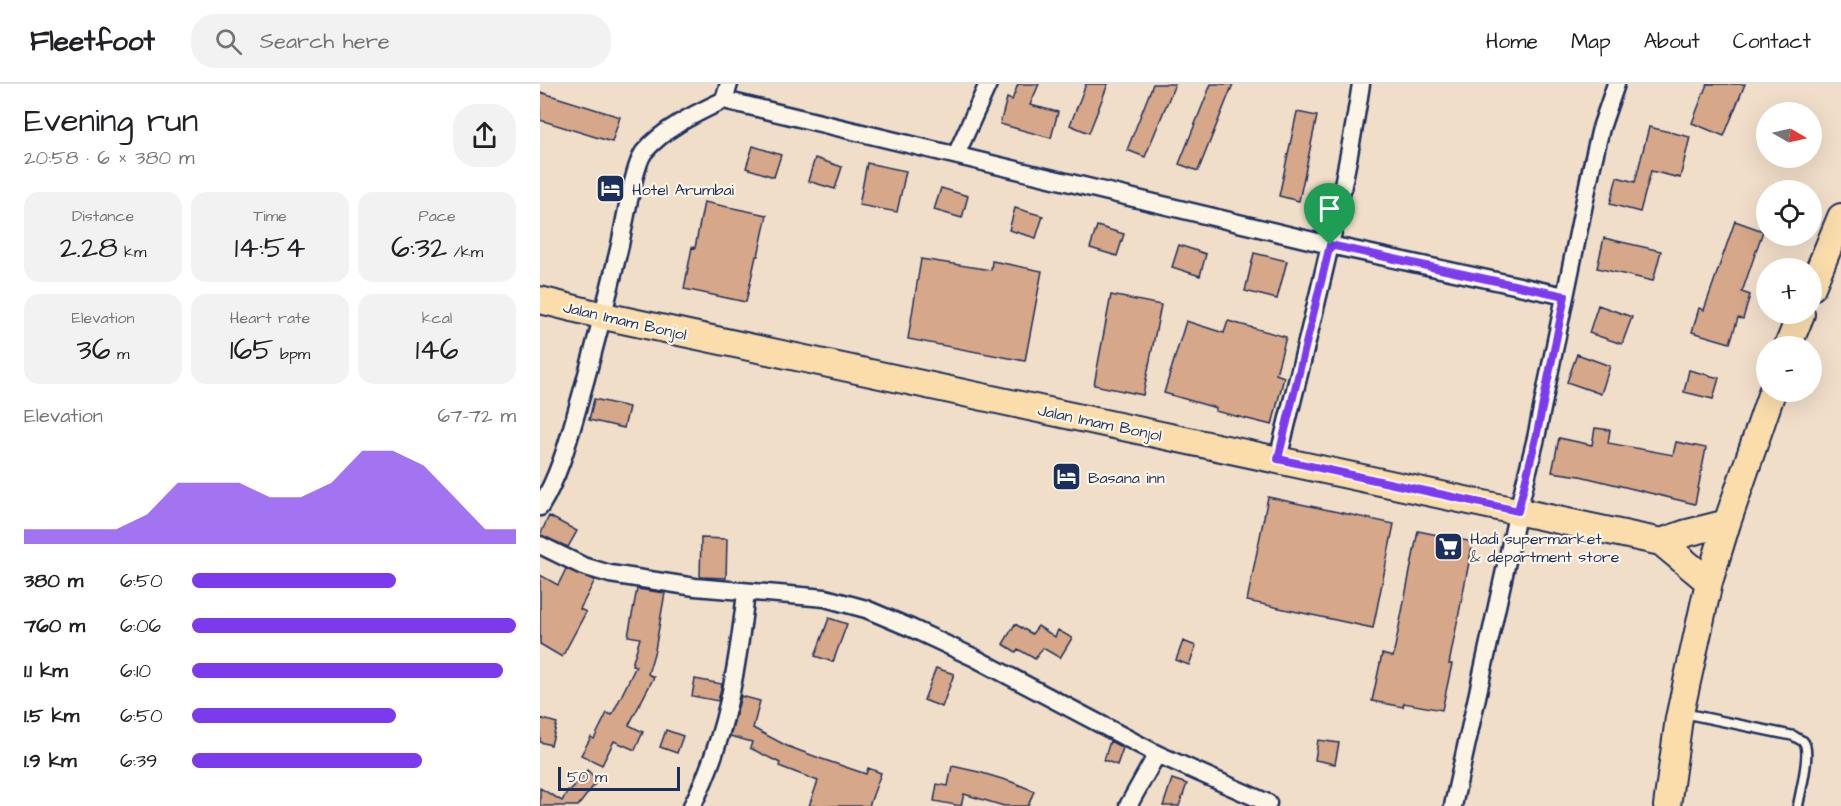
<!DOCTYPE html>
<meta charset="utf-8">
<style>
:root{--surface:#fff;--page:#f2f2f2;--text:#202124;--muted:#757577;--line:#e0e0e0;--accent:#7c3aed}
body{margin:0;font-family:"Architects Daughter",sans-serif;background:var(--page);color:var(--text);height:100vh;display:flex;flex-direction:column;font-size:22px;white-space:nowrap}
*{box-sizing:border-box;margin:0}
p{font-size:20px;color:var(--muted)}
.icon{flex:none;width:33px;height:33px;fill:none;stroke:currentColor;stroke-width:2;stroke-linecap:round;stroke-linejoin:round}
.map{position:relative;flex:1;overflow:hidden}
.side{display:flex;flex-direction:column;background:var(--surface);width:540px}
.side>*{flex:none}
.needle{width:39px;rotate:99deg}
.tools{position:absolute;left:1216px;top:18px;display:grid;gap:12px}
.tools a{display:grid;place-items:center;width:66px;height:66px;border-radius:50%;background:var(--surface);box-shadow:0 6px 24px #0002;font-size:30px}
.scale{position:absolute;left:18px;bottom:15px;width:122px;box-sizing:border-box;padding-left:6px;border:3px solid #1b2f5e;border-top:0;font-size:16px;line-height:21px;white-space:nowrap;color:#1b2f5e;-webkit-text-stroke:4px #fcf5e5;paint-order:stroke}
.pin{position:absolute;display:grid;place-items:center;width:51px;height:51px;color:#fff;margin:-62px -26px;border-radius:50% 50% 50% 0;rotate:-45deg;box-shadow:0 0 6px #0007}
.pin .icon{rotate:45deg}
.round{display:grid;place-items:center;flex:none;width:63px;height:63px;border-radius:24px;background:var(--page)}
.overview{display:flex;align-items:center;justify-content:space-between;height:102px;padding:0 24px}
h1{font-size:33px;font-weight:600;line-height:45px}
.stats{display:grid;grid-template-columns:repeat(3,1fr);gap:9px;height:102px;padding:6px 24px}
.stats div{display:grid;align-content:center;border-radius:15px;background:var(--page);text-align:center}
.stats b{font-size:30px;font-weight:600}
.stats small{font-size:16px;font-weight:400}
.stats p{font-size:16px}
.chart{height:168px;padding:12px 24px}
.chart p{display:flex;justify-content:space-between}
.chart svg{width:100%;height:108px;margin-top:6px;fill:var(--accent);opacity:.7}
ul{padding:0 24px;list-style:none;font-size:20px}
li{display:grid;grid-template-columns:96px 72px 1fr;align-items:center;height:45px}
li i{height:15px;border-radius:8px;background:var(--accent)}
header{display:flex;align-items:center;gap:36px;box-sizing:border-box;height:84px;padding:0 30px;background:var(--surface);border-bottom:2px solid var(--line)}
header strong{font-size:28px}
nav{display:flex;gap:33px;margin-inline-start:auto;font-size:21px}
.search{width:420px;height:54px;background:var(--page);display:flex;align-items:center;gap:15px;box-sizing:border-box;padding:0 21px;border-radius:24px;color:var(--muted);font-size:22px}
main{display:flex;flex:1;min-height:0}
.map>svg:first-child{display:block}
.building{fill:#d6a788;stroke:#1b2f5e;stroke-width:1.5}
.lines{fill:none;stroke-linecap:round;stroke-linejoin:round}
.service-casing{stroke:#1b2f5e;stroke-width:13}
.minor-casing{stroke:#1b2f5e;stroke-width:21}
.primary-casing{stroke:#1b2f5e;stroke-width:30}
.service{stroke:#fcf5e5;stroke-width:8}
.minor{stroke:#fcf5e5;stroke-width:16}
.primary{stroke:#faddab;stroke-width:26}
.route-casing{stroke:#fff;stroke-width:12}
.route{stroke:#7c3aed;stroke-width:8}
.labels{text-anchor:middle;stroke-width:4.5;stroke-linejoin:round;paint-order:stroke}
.poi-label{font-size:16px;fill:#1b2f5e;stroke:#fcf5e5;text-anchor:start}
.street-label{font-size:16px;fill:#1b2f5e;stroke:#fcf5e5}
</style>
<header>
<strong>Fleetfoot</strong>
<div class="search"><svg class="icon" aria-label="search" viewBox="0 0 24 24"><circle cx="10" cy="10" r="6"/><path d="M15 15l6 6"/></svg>Search here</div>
<nav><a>Home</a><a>Map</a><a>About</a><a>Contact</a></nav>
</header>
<main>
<section class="side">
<div class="overview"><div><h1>Evening run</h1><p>20:58 · 6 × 380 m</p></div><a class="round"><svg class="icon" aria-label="share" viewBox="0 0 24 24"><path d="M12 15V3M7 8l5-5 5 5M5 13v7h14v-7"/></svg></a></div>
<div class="stats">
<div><p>Distance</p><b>2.28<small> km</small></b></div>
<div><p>Time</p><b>14:54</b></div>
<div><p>Pace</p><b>6:32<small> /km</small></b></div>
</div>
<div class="stats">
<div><p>Elevation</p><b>36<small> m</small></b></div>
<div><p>Heart rate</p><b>165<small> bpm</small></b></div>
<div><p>kcal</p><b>146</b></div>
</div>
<div class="chart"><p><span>Elevation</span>67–72 m</p>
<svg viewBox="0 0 160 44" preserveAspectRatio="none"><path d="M0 44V38L10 38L20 38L30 38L40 32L50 19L60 19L70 19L80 25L90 25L100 19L110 6L120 6L130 12L140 25L150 38L160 38V44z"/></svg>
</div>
<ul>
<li><b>380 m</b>6:50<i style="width:63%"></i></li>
<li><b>760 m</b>6:06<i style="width:100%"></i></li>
<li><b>1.1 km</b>6:10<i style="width:96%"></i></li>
<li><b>1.5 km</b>6:50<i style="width:63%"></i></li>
<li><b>1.9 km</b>6:39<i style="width:71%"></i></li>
</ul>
</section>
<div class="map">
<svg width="1301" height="722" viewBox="0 0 1301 722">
<rect width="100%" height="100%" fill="#f1dec9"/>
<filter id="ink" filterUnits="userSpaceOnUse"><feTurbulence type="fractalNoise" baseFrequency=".0167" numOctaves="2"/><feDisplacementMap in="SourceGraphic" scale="12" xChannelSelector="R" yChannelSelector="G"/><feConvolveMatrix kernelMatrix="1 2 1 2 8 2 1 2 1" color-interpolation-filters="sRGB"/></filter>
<g filter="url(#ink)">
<path class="building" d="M478 0H499L490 21 518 28 511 54 460 40 467 14 472 16Z
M546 0H568L549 49 530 41Z
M613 0H635L605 73 587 66Z
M671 0H693L658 87 639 80Z
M1167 0H1205L1184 52 1152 39Z
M0 8 80 33 72 58 0 36Z
M757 28 777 32 759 117 739 112Z
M1109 43 1150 53 1140 94 1111 87 1100 128 1070 120 1077 93 1095 98Z
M213 62 241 71 234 93 206 84Z
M275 74 302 83 295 105 268 97Z
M327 79 366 87 357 128 319 121Z
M401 104 428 112 422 134 394 126Z
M164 118 227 131 218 172H216L206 218 144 205 152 163 155 164Z
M475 124 503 132 496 154 469 146Z
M1195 137 1223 147 1202 208 1210 211 1203 235 1198 234 1190 259 1152 248 1159 224 1164 226Z
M557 142 584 150 577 172 550 164Z
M1064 154 1121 167 1113 197 1057 184Z
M639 161 666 170 660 192 632 183Z
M714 169 747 177 737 215 705 207Z
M381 175 451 186 452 177 502 187 485 277 368 255Z
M571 211 621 221 603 311 554 301Z
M1058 221 1092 233 1082 260 1049 249Z
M646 237 684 249 688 237 746 253 736 290 744 293 732 341 675 327 676 324 624 309Z
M1037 270 1070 282 1061 310 1027 298Z
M1149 286 1179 294 1173 315 1144 308Z
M54 315 89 323 84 344 49 336Z
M1055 344 1070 346 1068 359 1133 371 1136 358 1166 364 1155 420 1040 392 1012 388 1019 354 1052 361Z
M728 413 854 440 833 544 707 517Z
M9 432 37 447 28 463 0 451Z
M878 447 933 458 909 580H912L902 626 864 619 863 623 832 617 842 570 853 573Z
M161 454 187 455 186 494 160 493Z
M26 485 55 496 40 525 46 528 22 573 0 560V491L18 501Z
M97 505 125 509 115 566 108 590 114 593 89 641 103 648 95 666 74 657 62 681 41 671 51 653 54 655 67 629 72 631 96 582 92 581 100 554 88 552Z
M289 534 307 540 293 578 275 572Z
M475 540 492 550 498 542 515 553 518 546 532 554 520 574 503 564 495 575 478 565 476 568 463 560Z
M643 557 656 562 649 581 636 576Z
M396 584 414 590 402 623 384 616Z
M155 595 182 600 178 617 152 612Z
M201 612 220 617 213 644 247 662 282 675 326 690 328 684 341 689 329 722H269L278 697 239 682 240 679 210 664 212 658 190 652Z
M0 634 17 639 11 661 0 658Z
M126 646 143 652 137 669 120 663Z
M778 656 799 659 795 680 775 676Z
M570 657 583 664 577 681 564 676Z
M412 682 439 688 472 698 494 707 488 722H464L424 710 421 722 394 717 397 700 408 702Z
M47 686 58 696 38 722H0V704L22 717 28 706 30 707Z
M632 695 647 700 639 722H623Z"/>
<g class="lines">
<defs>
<path id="service" d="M1143 629 1254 652C1255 653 1262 657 1263 657 1272 666 1260 709 1258 722"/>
<path id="minor" d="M184 16 790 161 1025 212
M416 71 448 0
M738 375C768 251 802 127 821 0
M0 423C21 389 30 350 41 312 55 262 68 212 80 161 84 142 94 81 104 68 124 44 157 29 184 16L189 0
M0 461 43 482 70 490 155 503 285 514 326 525 371 544 433 573 617 670 728 719
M152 722C186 656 198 581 206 508
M588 722 617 670
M913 722 978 427 996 354 1051 86 1061 44 1076 0"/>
<path id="primary" d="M1272 203 1301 133
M0 216 64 232 1121 458 1169 498
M1248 262 1261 230
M1121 458 1147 449 1187 439
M1127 722 1139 634 1169 498 1187 439 1232 308"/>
</defs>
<use href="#service" class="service-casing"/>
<use href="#minor" class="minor-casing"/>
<use href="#primary" class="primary-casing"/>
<use href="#service" class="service"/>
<use href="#minor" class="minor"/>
<use href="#primary" class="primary"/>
</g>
</g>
<g class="lines" filter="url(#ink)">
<defs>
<path id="route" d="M790 161 1025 212 996 354 978 427 738 375Z"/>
</defs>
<use href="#route" class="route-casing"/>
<use href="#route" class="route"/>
</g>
<defs>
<symbol id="hotel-square" viewBox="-11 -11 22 22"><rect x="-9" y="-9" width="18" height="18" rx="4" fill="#1b2f5e" stroke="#fcf5e5"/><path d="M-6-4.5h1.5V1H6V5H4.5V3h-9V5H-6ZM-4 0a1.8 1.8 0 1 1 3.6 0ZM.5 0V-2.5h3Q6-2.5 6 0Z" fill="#fff"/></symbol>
<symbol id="supermarket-square" viewBox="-11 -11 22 22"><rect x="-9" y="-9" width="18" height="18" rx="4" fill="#1b2f5e" stroke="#fcf5e5"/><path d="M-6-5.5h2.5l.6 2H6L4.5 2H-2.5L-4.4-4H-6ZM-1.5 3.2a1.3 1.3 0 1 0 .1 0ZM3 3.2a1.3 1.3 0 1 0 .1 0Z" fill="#fff"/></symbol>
</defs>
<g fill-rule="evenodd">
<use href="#hotel-square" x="54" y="88" width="33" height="33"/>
<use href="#hotel-square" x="510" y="376" width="33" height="33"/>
<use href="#supermarket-square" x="892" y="446" width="33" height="33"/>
</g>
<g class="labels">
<g class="poi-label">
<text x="92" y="111">Hotel Arumbai</text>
<text x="548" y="399">Basana inn</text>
<text x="930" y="460">Hadi supermarket<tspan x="930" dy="18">&amp; department store</tspan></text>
</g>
<g class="street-label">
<text transform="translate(85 236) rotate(13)" y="6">Jalan Imam Bonjol</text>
<text transform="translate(560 338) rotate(12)" y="6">Jalan Imam Bonjol</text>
</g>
</g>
</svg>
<div class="tools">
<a><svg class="needle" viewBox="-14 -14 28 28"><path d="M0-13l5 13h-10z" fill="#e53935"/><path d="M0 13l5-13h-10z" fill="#757577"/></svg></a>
<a><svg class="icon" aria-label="locate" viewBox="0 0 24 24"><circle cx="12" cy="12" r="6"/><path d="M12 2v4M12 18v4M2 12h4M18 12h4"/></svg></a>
<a>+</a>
<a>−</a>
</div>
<div class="scale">50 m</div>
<div class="pin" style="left:790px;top:161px;background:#1e9e55"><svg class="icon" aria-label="arrive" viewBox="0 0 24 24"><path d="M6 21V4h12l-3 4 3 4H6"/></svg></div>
</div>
</main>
